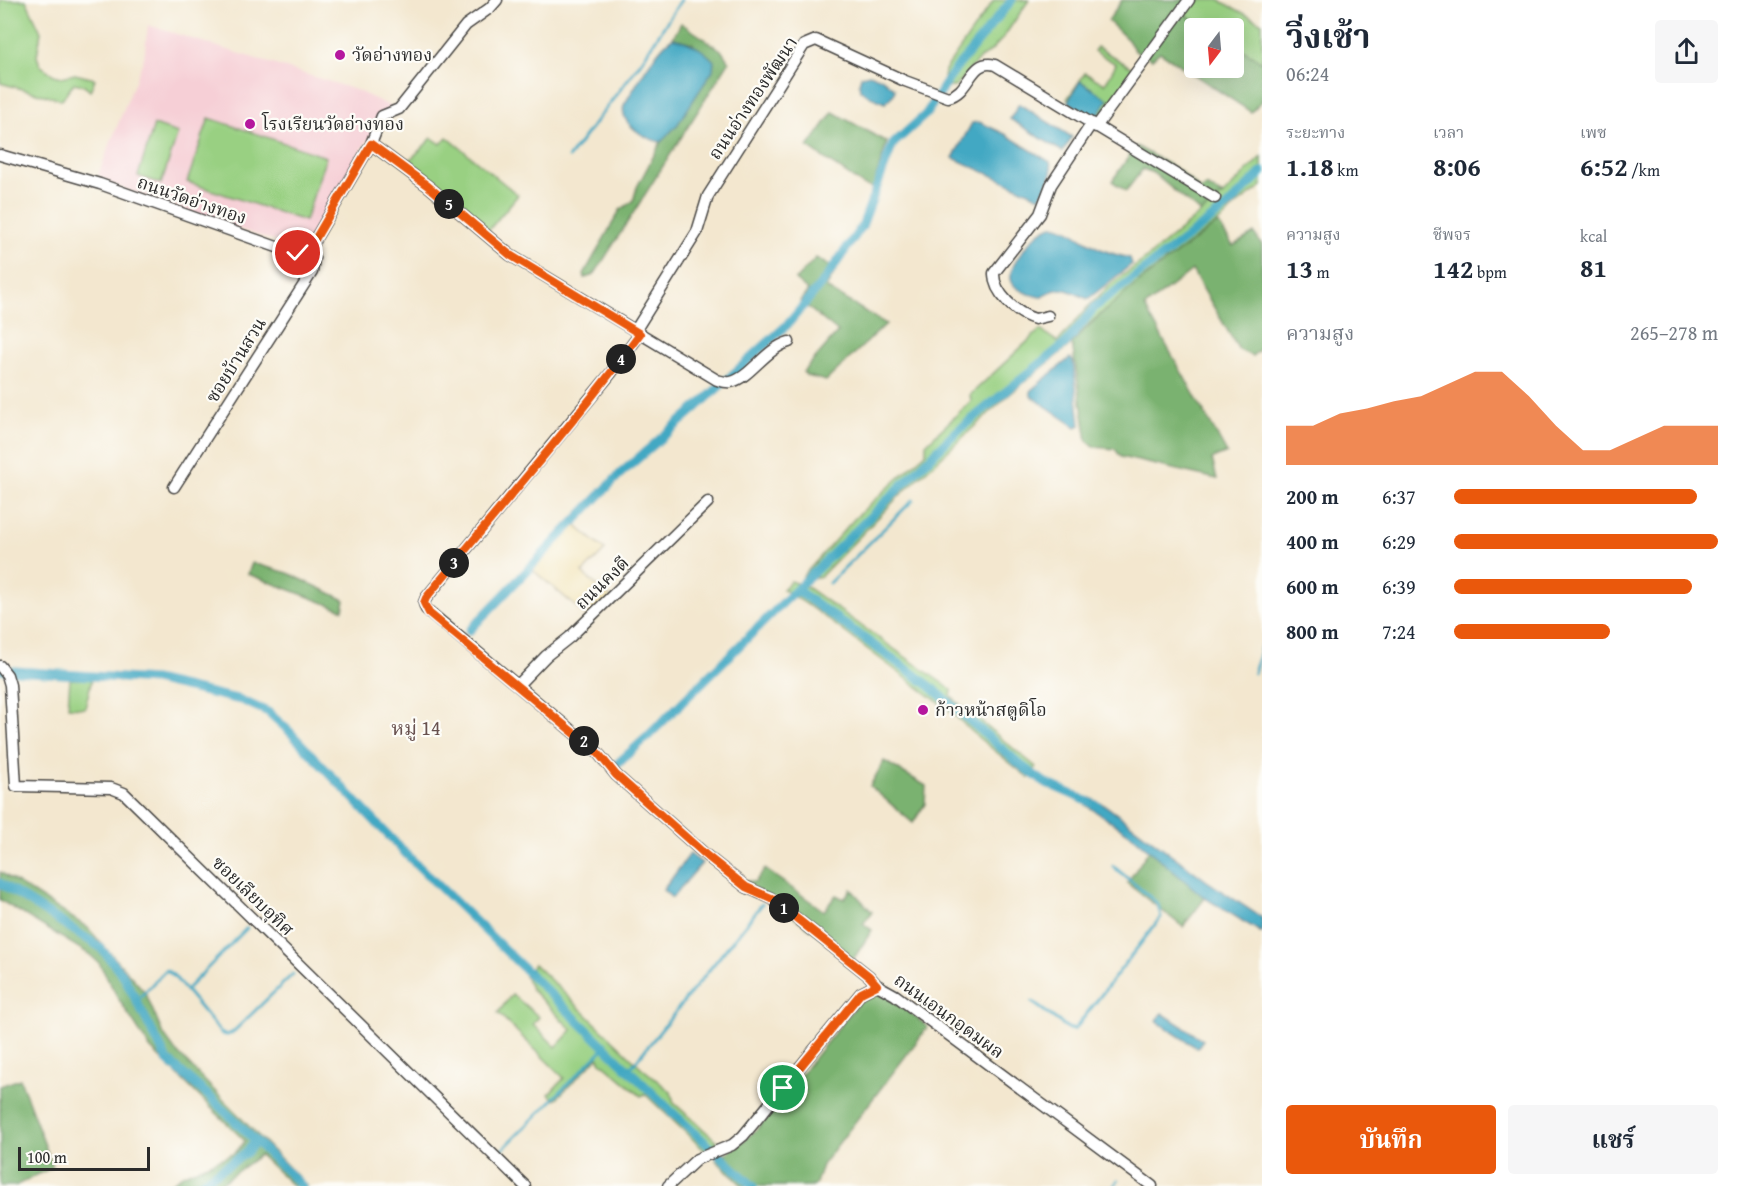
<!DOCTYPE html>
<html lang="th">
<meta charset="utf-8">
<style>
:root{--surface:#fff;--page:#f6f6f7;--text:#1f2937;--muted:#747a83;--accent:#ea580c}
body{margin:0;font-family:"Gentium Book Plus","Noto Serif Thai",serif;background:var(--page);color:var(--text);height:100vh;display:flex;flex-direction:column;font-size:22px;white-space:nowrap}
*{box-sizing:border-box;margin:0}
p{font-size:20px;color:var(--muted)}
.icon{flex:none;width:33px;height:33px;fill:none;stroke:currentColor;stroke-width:2;stroke-linecap:round;stroke-linejoin:round}
.map{position:relative;flex:1;overflow:hidden}
.panel{display:flex;flex-direction:column;background:var(--surface);width:480px}
.panel>*{flex:none}
.needle{width:39px;rotate:196deg}
.tools{position:absolute;left:1184px;top:18px;display:grid;gap:12px}
.tools a{display:grid;place-items:center;width:60px;height:60px;border-radius:6px;background:var(--surface);box-shadow:0 6px 24px #0002;font-size:30px}
.scale{position:absolute;left:18px;bottom:15px;width:132px;box-sizing:border-box;padding-left:6px;border:3px solid #2b2b2b;border-top:0;font-size:16px;line-height:21px;white-space:nowrap;color:#2b2b2b;-webkit-text-stroke:4px #fdfcf7;paint-order:stroke}
.pin{position:absolute;display:grid;place-items:center;width:51px;height:51px;color:#fff;margin:-26px;border:3px solid #fff;border-radius:50%;box-shadow:0 2px 6px #0007}
.km{position:absolute;width:30px;height:30px;margin:-15px;border-radius:50%;background:#222;color:#fff;font-size:16px;line-height:30px;text-align:center}
.round{display:grid;place-items:center;flex:none;width:63px;height:63px;border-radius:6px;background:var(--page)}
.head{display:flex;align-items:center;justify-content:space-between;height:102px;padding:0 24px}
h1{font-size:33px;font-weight:700;line-height:45px}
.figures{display:grid;grid-template-columns:repeat(3,1fr);gap:9px;height:102px;padding:6px 24px}
.figures div{display:grid;align-content:center}
.figures b{font-size:26px;font-weight:700}
.figures small{font-size:16px;font-weight:400}
.figures p{font-size:16px}
.chart{height:168px;padding:12px 24px}
.chart p{display:flex;justify-content:space-between}
.chart svg{width:100%;height:108px;margin-top:6px;fill:var(--accent);opacity:.7}
.cta{display:flex;gap:12px;margin-top:auto;padding:12px 24px}
.cta a{flex:1;height:69px;border-radius:6px;background:var(--accent);color:#fff;font-size:24px;font-weight:700;line-height:69px;text-align:center}
.cta a+a{background:var(--page);color:var(--text)}
ul{padding:0 24px;list-style:none;font-size:20px}
li{display:grid;grid-template-columns:96px 72px 1fr;align-items:center;height:45px}
li i{height:15px;border-radius:8px;background:var(--accent)}
main{display:flex;flex:1;min-height:0}
.map>svg:first-child{display:block}
.built{fill:#f6cfd6}
.green{fill:#99d082;stroke:#627e56;stroke-width:1.5}
.forest{fill:#7ab270;stroke:#526e4e;stroke-width:1.5}
.sand{fill:#eeda9e;stroke:#8c8264;stroke-width:1.5}
.water{fill:#43a8c3;stroke:#376a77;stroke-width:1.5}
.lines{fill:none;stroke-linecap:round;stroke-linejoin:round}
.stream{stroke:#43a8c3;stroke-width:3}
.canal{stroke:#43a8c3;stroke-width:9}
.minor-casing{stroke:#494744;stroke-width:13}
.minor{stroke:#fff;stroke-width:10}
.route-casing{stroke:#fff;stroke-width:12}
.route{stroke:#ea580c;stroke-width:8}
.poi-dot{fill:#b5179e;stroke:#fdfcf7;stroke-width:2}
.labels{text-anchor:middle;stroke-width:4.5;stroke-linejoin:round;paint-order:stroke}
.poi-label{font-size:18px;fill:#2b2b2b;stroke:#fdfcf7;text-anchor:start}
.street-label{font-size:18px;fill:#2b2b2b;stroke:#fdfcf7}
.neighbourhood-label{font-size:20px;fill:#68514f;stroke:#fdfcf7}
</style>
<main>
<div class="map">
<svg width="1262" height="1186" viewBox="0 0 1262 1186">
<rect width="100%" height="100%" fill="#fdfcf7"/>
<filter id="ink" filterUnits="userSpaceOnUse"><feTurbulence type="fractalNoise" baseFrequency=".0167" numOctaves="2"/><feDisplacementMap in="SourceGraphic" scale="12" xChannelSelector="R" yChannelSelector="G"/><feConvolveMatrix kernelMatrix="1 2 1 2 8 2 1 2 1" color-interpolation-filters="sRGB"/></filter>
<filter id="wash" filterUnits="userSpaceOnUse"><feTurbulence type="fractalNoise" baseFrequency=".008" numOctaves="4" result="noise"/><feDisplacementMap in="SourceGraphic" scale="24" xChannelSelector="R" yChannelSelector="G"/><feGaussianBlur stdDeviation="1.35" result="paint"/><feColorMatrix in="noise" values="0 0 0 0 0 0 0 0 0 0 0 0 0 0 0 0 0 1.4 0 .05"/><feComposite in="paint" operator="in"/></filter>
<g filter="url(#wash)">
<rect width="100%" height="100%" fill="#f3e7cf"/>
<path class="built" d="M148 25 356 90 394 108 363 147 308 243 294 248 111 184 98 175 144 58Z"/>
<path class="green" d="M0 0H26L41 32 37 56 40 65 54 75 62 77 75 74 95 79 90 91 83 85 74 83 62 100 0 83Z
M994 0H1029L1003 38 991 51 980 58 955 87H943L945 70Z
M1193 0H1219L1262 23V62L1233 44V28H1208L1184 14Z
M1097 47 1134 69 1098 121 1067 99 1085 73 1105 84 1116 64 1094 51Z
M209 118 326 157 305 221 187 182Z
M154 125 178 133 161 184 138 176Z
M447 137 518 195 488 231 405 165 432 138 441 144Z
M1262 156V186L1235 206 1225 217 1145 277 1089 324 1069 346 1010 394 902 493 821 576 815 578 803 576 855 518 926 453V444L971 401 970 395 1040 330 1058 342 1087 308 1112 283 1144 260 1225 193Z
M791 581 808 588 952 690 951 697 1036 767 1029 778 980 739 950 711 814 609 783 589Z
M70 679H92L85 708 68 707Z
M534 964 642 1068 671 1092 674 1103 721 1145 707 1151 703 1149 645 1094 641 1096 601 1062 598 1057 555 1100 549 1094 564 1078 498 1013 512 994 539 1017 533 1024 556 1047 572 1030 532 990 525 976Z"/>
<path class="forest" d="M1122 0H1193L1184 14 1208 28H1194V68H1233V44L1262 62V101L1251 112 1160 52 1152 59 1135 51 1128 40 1108 21Z
M681 23 721 50 729 62 594 275 585 278 584 274 620 210 633 201 637 187 661 142 678 124 693 43 673 38Z
M833 112 887 142 873 188 863 185 808 147Z
M1136 146 1179 170 1201 190 1206 186 1223 195 1201 213 1153 173 1143 169 1126 191 1112 181Z
M1218 223 1233 246 1254 233 1262 245V348L1252 356 1239 350 1192 270 1145 307 1227 453 1212 459 1217 479 1121 457 1115 449 1095 447 1087 441 1072 343C1114 297 1168 260 1218 223Z
M816 258 836 270 826 288 886 324 826 381 807 376 803 372 838 332 800 301 808 291 795 280Z
M252 563 288 573 345 600 343 610 248 574Z
M884 761 926 786 925 804 913 823 870 786Z
M1149 850 1205 898 1183 927 1127 883Z
M765 869 824 911 836 895 844 899 851 889 872 912 863 924 872 930 853 960 743 880 755 882Z
M0 872 87 927 145 992 162 1032 175 1050 307 1186H293L260 1155 217 1186H166L184 1174 235 1153 245 1141 150 1048 118 998 99 963 89 954 0 900Z
M871 992C888 991 915 1017 928 1027L822 1165 815 1186H743L716 1160 740 1144 758 1128 859 1002Z
M20 1079 53 1167 15 1186H0V1086Z"/>
<path class="sand" d="M570 521 605 550 582 573 614 600 592 620 528 566Z"/>
<path class="water" d="M673 38C690 42 702 48 714 61L713 70 678 124 661 142C645 139 619 124 624 105 634 89 658 45 673 38Z
M869 74 881 78 895 89 894 94 885 103 871 97 860 90 859 83 861 76Z
M1080 81 1108 99 1096 119 1068 102Z
M1019 104 1072 137 1063 152 1010 119Z
M979 122 1005 134 1050 162C1055 175 1047 185 1040 197L953 158 972 123Z
M1054 225C1071 229 1074 234 1089 243 1102 251 1115 255 1130 258L1132 264 1088 299C1066 289 1062 284 1040 297 1009 290 1002 279 1022 252 1032 239 1038 231 1054 225Z
M1070 358 1073 361 1080 425 1076 427 1031 396V390Z
M1090 798 1106 806 1207 881 1262 918V933L1205 898 1131 835 1086 805Z
M690 854 702 863 672 898 663 890Z
M1162 1013 1203 1040 1197 1048 1156 1021Z"/>
<g class="lines">
<path class="stream" d="M569 157 641 62 681 0
M829 583 913 500
M1254 673 1262 644
M186 990 247 928
M137 1000 166 970 173 975 222 1034 227 1035 232 1033 293 974
M1032 1002 1069 1029H1075L1161 917 1158 904 1113 866
M629 1070 762 904
M502 1150 605 1047
M1114 1186 1118 1180"/>
<path class="canal" d="M797 590 930 686 1022 766 1044 782 1098 806
M469 631 620 474 697 407 788 324 826 278 862 226 893 144 926 114 954 71 1012 0
M0 670 154 680 241 700 268 712 289 731 407 855 672 1112 753 1186
M618 763 647 737 956 432 1066 343 1095 307 1227 207 1262 172
M0 883 100 947 123 975 167 1060 210 1097 302 1186
M196 1186 246 1153 256 1141"/>
</g>
</g>
<g filter="url(#ink)">
<g class="lines">
<defs>
<path id="minor" d="M1096 127 1189 0
M371 144 428 186 510 255 717 380C721 381 726 383 731 382 750 378 765 349 789 342
M0 155 100 184 288 251C296 252 302 253 310 248L371 144 382 116 399 109 466 25 490 8 497 0
M1048 316 1035 319C1017 314 993 293 994 273L1040 214 1051 185 1092 123
M635 331 697 232 708 196 804 45 816 40 905 81 948 97C970 93 970 58 995 65L1215 198
M640 334 611 373 426 598 424 603 426 609 598 753 616 775 707 856 746 887 771 898 869 976 877 985
M174 487 312 272 314 258 310 248
M0 666 7 675 10 685 16 786 111 788 124 793 525 1186
M518 685 546 656 570 637 708 502
M668 1186 697 1159 732 1145 743 1136 861 993 877 985 895 995 1152 1186"/>
</defs>
<use href="#minor" class="minor-casing"/>
<use href="#minor" class="minor"/>
</g>
</g>
<g class="lines" filter="url(#ink)">
<defs>
<path id="route" d="M298 253 310 248 371 144 428 186 510 255 640 334C573 425 497 510 426 598L424 603 429 613 598 753 616 775 707 856 746 887 771 898 869 976 877 985 861 993 783 1088"/>
</defs>
<use href="#route" class="route-casing"/>
<use href="#route" class="route"/>
</g>
<g class="poi-dot">
<circle cx="340" cy="55" r="6"/>
<circle cx="250" cy="124" r="6"/>
<circle cx="923" cy="710" r="6"/>
</g>
<g class="labels">
<g class="poi-label">
<text x="352" y="61">วัดอ่างทอง</text>
<text x="262" y="130">โรงเรียนวัดอ่างทอง</text>
<text x="935" y="716">ก้าวหน้าสตูดิโอ</text>
</g>
<g class="street-label">
<text transform="translate(753 98) rotate(-56)" y="6">ถนนอ่างทองพัฒนา</text>
<text transform="translate(192 200) rotate(19)" y="6">ถนนวัดอ่างทอง</text>
<text transform="translate(236 360) rotate(-58)" y="6">ซอยบ้านสวน</text>
<text transform="translate(602 583) rotate(-44)" y="6">ถนนคงดี</text>
<text transform="translate(253 896) rotate(44)" y="6">ซอยเลียบอุทิศ</text>
<text transform="translate(949 1016) rotate(36)" y="6">ถนนเอนกอุดมผล</text>
</g>
<g class="neighbourhood-label">
<text x="416" y="735">หมู่ 14</text>
</g>
</g>
</svg>
<div class="tools">
<a><svg class="needle" viewBox="-14 -14 28 28"><path d="M0-13l5 13h-10z" fill="#e53935"/><path d="M0 13l5-13h-10z" fill="#747a83"/></svg></a>
</div>
<div class="scale">100 m</div>
<div class="pin" style="left:783px;top:1088px;background:#1e9e55"><svg class="icon" aria-label="arrive" viewBox="0 0 24 24"><path d="M6 21V4h12l-3 4 3 4H6"/></svg></div>
<div class="pin" style="left:298px;top:253px;background:#d93025"><svg class="icon" aria-label="check" viewBox="0 0 24 24"><path d="M5 12l5 5 9-10"/></svg></div>
<b class="km" style="left:784px;top:908px">1</b>
<b class="km" style="left:584px;top:741px">2</b>
<b class="km" style="left:454px;top:563px">3</b>
<b class="km" style="left:621px;top:359px">4</b>
<b class="km" style="left:449px;top:204px">5</b>
</div>
<section class="panel">
<div class="head"><div><h1>วิ่งเช้า</h1><p>06:24</p></div><a class="round"><svg class="icon" aria-label="share" viewBox="0 0 24 24"><path d="M12 15V3M7 8l5-5 5 5M5 13v7h14v-7"/></svg></a></div>
<div class="figures">
<div><p>ระยะทาง</p><b>1.18<small> km</small></b></div>
<div><p>เวลา</p><b>8:06</b></div>
<div><p>เพซ</p><b>6:52<small> /km</small></b></div>
</div>
<div class="figures">
<div><p>ความสูง</p><b>13<small> m</small></b></div>
<div><p>ชีพจร</p><b>142<small> bpm</small></b></div>
<div><p>kcal</p><b>81</b></div>
</div>
<div class="chart"><p><span>ความสูง</span>265–278 m</p>
<svg viewBox="0 0 160 44" preserveAspectRatio="none"><path d="M0 44V28L10 28L20 23L30 21L40 18L50 16L60 11L70 6L80 6L90 16L100 28L110 38L120 38L130 33L140 28L150 28L160 28V44z"/></svg>
</div>
<ul>
<li><b>200 m</b>6:37<i style="width:92%"></i></li>
<li><b>400 m</b>6:29<i style="width:100%"></i></li>
<li><b>600 m</b>6:39<i style="width:90%"></i></li>
<li><b>800 m</b>7:24<i style="width:59%"></i></li>
</ul>
<div class="cta"><a>บันทึก</a><a>แชร์</a></div>
</section>
</main>
